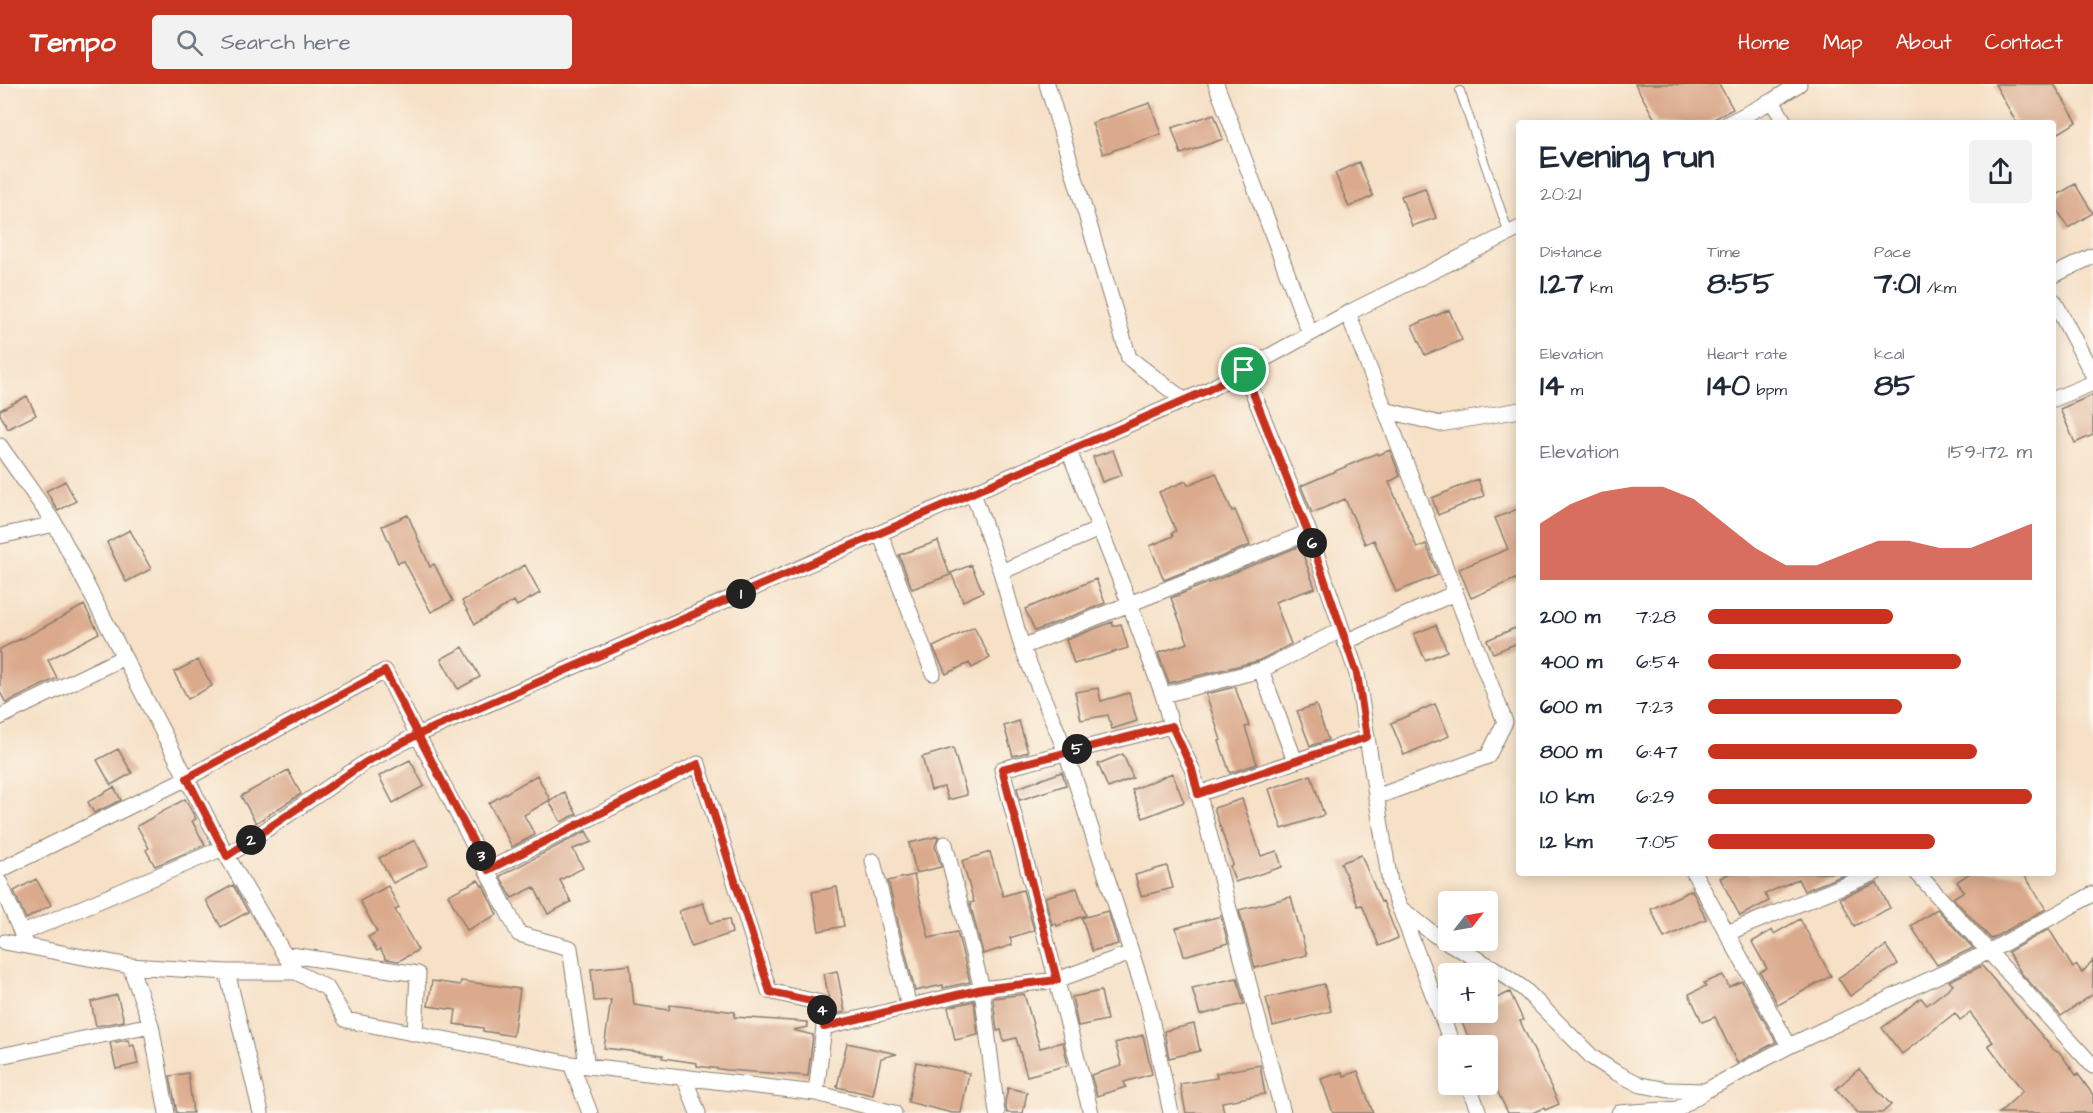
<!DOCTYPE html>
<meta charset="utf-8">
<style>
:root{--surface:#fff;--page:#f2f2f3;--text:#1f2937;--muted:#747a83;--accent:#c8321e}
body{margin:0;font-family:"Architects Daughter",sans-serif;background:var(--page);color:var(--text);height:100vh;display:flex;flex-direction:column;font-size:22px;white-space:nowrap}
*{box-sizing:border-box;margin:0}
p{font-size:20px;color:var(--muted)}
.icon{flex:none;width:33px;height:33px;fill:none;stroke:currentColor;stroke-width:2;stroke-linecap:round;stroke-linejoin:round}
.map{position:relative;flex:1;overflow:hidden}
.sheet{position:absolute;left:1516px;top:36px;width:540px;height:756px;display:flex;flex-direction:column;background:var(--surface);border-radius:6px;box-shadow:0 3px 15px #0003}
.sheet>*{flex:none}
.needle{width:39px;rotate:59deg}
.buttons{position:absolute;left:1438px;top:807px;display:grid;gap:12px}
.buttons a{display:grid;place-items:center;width:60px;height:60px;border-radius:6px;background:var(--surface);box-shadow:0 3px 15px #0003;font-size:30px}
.pin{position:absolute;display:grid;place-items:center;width:51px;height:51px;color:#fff;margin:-26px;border:3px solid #fff;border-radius:50%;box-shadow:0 2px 6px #0007}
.km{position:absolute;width:30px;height:30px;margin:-15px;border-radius:50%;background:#222;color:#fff;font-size:16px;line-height:30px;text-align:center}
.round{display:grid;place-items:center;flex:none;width:63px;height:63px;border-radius:6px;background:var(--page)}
.headline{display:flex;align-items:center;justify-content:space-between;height:102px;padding:0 24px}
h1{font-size:33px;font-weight:800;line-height:45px}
.stats{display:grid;grid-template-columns:repeat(3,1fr);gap:9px;height:102px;padding:6px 24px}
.stats div{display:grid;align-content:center}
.stats b{font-size:30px;font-weight:800}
.stats small{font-size:16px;font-weight:400}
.stats p{font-size:16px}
.chart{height:168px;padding:12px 24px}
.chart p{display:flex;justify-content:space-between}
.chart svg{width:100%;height:108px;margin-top:6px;fill:var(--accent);opacity:.7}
ul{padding:0 24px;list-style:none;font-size:20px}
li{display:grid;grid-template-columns:96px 72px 1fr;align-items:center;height:45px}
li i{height:15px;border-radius:8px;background:var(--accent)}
header{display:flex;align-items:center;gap:36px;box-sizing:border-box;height:84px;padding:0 30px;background:var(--accent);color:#fff}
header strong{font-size:28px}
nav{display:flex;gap:33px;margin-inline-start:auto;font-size:21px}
.search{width:420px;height:54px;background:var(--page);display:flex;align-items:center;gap:15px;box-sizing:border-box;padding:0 21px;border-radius:6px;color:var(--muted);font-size:22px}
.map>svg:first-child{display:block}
.building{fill:#dbaa8d}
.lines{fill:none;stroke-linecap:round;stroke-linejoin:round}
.service-casing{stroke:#897e71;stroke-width:10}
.minor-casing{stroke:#897e71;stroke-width:17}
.service{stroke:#fff;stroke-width:8}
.minor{stroke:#fff;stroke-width:15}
.route-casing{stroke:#fff;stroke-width:12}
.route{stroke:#c8321e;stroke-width:8}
</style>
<header>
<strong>Tempo</strong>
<div class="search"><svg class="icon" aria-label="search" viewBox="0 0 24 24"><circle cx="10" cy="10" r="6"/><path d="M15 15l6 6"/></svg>Search here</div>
<nav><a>Home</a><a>Map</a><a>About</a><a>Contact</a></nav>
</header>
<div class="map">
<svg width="2093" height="1029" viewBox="0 0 2093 1029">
<rect width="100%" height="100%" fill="#fbf7ec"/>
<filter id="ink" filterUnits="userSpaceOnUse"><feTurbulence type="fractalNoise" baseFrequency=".0167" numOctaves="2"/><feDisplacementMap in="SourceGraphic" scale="12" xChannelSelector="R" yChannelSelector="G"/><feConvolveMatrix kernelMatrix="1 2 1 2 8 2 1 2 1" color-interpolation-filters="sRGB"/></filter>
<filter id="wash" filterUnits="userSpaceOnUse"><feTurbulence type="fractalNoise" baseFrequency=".008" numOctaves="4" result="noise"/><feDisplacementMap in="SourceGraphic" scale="24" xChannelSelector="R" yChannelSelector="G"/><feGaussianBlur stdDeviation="1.35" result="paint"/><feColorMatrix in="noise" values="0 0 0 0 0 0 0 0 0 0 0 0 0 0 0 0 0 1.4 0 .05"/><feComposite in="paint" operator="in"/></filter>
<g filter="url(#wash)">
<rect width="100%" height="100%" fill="#f6e0c6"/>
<g id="blocks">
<path class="building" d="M1635 0H1719L1733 25 1707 39H1657Z
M1995 0H2054L2077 38 2054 52V39L2016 38Z
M1150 19 1161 50 1103 70 1092 39Z
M1214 30 1223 55 1181 70 1172 44Z
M1359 78 1373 112 1349 123 1335 89Z
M2075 100 2093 129 2068 144 2054 120V113Z
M1425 104 1436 134 1412 142 1401 112Z
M1449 226 1462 256 1425 271 1412 242Z
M2093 311V351L2075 359 2060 325Z
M27 312 36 331 8 345 0 330V326Z
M1113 366 1122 391 1102 398 1093 373Z
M1390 366 1400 392 1389 398 1417 464 1426 460 1438 491 1396 508 1374 456 1365 460 1345 415 1312 429 1301 402 1377 369 1378 371Z
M1216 389 1232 427 1235 426 1250 461 1164 496 1150 462 1173 452 1172 449 1176 447 1159 408 1186 397 1188 401Z
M1478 395 1484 412 1438 431 1432 414Z
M65 397 76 417 58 427 46 407Z
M1520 424V493L1471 514 1459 485 1508 465 1495 434Z
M408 431 430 483 434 480 453 517 431 528 404 477 398 479 382 442Z
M130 446 151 485 126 498 107 458Z
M938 457 950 491 912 505 899 471Z
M1300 462 1315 504 1275 518 1291 560 1258 577 1169 599 1158 569 1188 559 1171 514Z
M525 481 540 509 517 522 514 517 475 540 462 517Z
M971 481 983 508 963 517 951 489Z
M1096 495 1105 519 1035 547 1025 525Z
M84 521 99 549 48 576 57 594 6 619 0 608V565L20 555V556Z
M1112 538 1113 542 1121 540 1128 564 1074 580 1066 556Z
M1436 541 1447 567 1425 576 1414 550Z
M1520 542V558L1493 569 1487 556Z
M974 543 990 574 972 584 969 579 946 590 933 563Z
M463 563 480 593 458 605 441 575Z
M198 576 212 602 188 615 174 588Z
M1235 603 1249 642 1245 643 1257 680 1230 689 1219 657 1221 656 1206 610Z
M1098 604 1101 617 1129 609 1137 637 1112 645 1108 631 1081 636 1075 608Z
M1435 620 1449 652 1404 671 1391 639Z
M1316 621 1328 656 1310 662 1297 627Z
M1019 637 1028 668 1013 672 1004 642Z
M953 664 967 711 948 716 944 703 931 706 922 673Z
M118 665 132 689 111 701 97 676Z
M1123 670 1133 694 1108 704 1098 680Z
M410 676 424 702 393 719 379 692Z
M288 686 301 710 256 739 241 712Z
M1062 688 1066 701 1020 716 1017 704Z
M1172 689 1184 718 1143 734 1132 706Z
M537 691 550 716 524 731 535 751 512 763 489 719Z
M1311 691 1324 731 1282 745 1269 705Z
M114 703 121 716 94 729 88 718Z
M564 708 577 730 561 738 549 717Z
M185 715 196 735 192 737 205 761 155 782 146 766 149 764 137 742Z
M1242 715 1261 772 1277 767 1282 783 1235 798 1230 782 1233 781 1214 724Z
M586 747 592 758 573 765 583 784 560 796 571 818 548 830 534 803 512 814 500 792Z
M939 752 935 762 941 783 916 789 909 759Z
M415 756 428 781 393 799 379 774Z
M990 768 1003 812 1023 806 1034 846 1010 854 1012 861 983 870 970 819 974 818 962 777Z
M1361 771 1381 818 1383 817 1398 854 1379 862 1362 821 1358 822 1341 779Z
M1167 782 1173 804 1141 812 1135 791Z
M1730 789H1849L1804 807 1798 795 1765 810 1769 817 1740 832 1720 794Z
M1970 789H2023L2046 825 1991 855 1953 814 1964 807 1957 798Z
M914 791 929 854 957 848 970 898 943 904V901L915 907 888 797Z
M36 795 51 821 26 835 14 807Z
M478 796 482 802 483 801 497 831 467 846 448 811Z
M1877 799 1890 824 1854 842 1840 814Z
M233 801 248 828 221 843 206 816Z
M388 802 399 824 395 826 418 866 399 877 386 875 380 865 377 867 368 853 377 848 360 817Z
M837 803 844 842 819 847 812 808Z
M1077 804 1086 831 1057 842 1056 840 1052 841 1045 813Z
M1692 806 1706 835 1664 854 1651 825Z
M1291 813 1307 871 1255 884 1239 826Z
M703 819 710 839 729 835 732 849 691 863 679 827Z
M1937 825 1973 864 1937 881 1911 842Z
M1108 827 1118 860 1092 867 1082 834Z
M1221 832 1228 859 1184 872 1176 844Z
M1800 835 1831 892 1778 921 1760 888 1767 885 1752 858 1772 846 1774 850Z
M2049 845 2073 884 2077 881 2082 889 2093 876V910L2061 932 2021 889 2008 868Z
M1886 862 1898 880 1850 912 1838 894Z
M630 881 634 921 669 926 670 921 704 925 705 924 735 928 734 933 807 938 808 943 793 946 813 951 808 992 727 986 697 982V979L662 974 663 971 604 964 611 916 594 917 591 885Z
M1982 882 2054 966 2060 969 2076 991 2078 990 2093 1011V1029H1999L2023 1007 1988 961 1993 958 1970 929 1960 936 1955 929 1902 970 1882 944 1921 914 1927 921 1953 901 1949 897Z
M837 887 845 928 832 931 824 890Z
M1723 891 1729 903 1742 897 1776 958 1737 979 1715 933 1702 938 1689 910 1706 902 1704 899Z
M1237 894 1244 920 1200 931 1192 904Z
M432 897 460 901 461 897 520 905 513 952 483 947V944L454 940 456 926 428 922Z
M1324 900 1331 927 1273 942 1266 914Z
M1101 907 1107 936 1078 942 1072 913Z
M1510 908 1523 936 1520 937 1559 1020 1545 1026 1544 1024 1532 1029H1508L1488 988V954L1472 961 1457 928H1488V918Z
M1024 910 1040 964 1063 958 1068 981 1027 992 1016 954 1004 957 1001 946 997 947 993 914Z
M117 911 124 937 96 942 91 918Z
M974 917 978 951 955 956 948 923Z
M1194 940 1200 967 1169 974 1164 947Z
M1143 951 1152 990 1124 998 1126 1003 1097 1012 1091 991 1122 982 1115 959Z
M128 956 130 962 134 961 138 980 116 985 110 959Z
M847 959 897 970 881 974 873 1011 837 1003Z
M916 978 969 989 961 1029H952L908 1018Z
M1260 981 1265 1010 1222 1018 1224 1029H1186L1180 1000 1217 994 1216 989Z
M1859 985 1891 1021 1882 1029H1858L1836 1005Z
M1358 987 1373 1029H1333L1321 995 1342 988 1344 992Z
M188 989 193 1029H177L170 992Z
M1008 1004 1027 1008 1023 1029H1007L1005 1018Z"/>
</g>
</g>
<g filter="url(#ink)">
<use href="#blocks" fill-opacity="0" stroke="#897e71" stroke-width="1.5"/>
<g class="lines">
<defs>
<path id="service" d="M1460 7 1509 150"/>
<path id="minor" d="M1047 0 1129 274 1185 317
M1216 0 1310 250
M1772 17 1785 39
M1729 39 1772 17 1799 0
M2054 191 2093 172
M2054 217 2093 291
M1348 229 1505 638 1488 672 1376 713
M1244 286 1309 448 1357 590 1390 799 1453 962
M2054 315 2093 299
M1385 326 1440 340 1520 326
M0 362 55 440 227 772 284 870 296 888 327 904 346 936 571 980 816 1009 894 1029
M1069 367 1130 521 1163 611 1171 642 1192 685 1283 1029
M973 409 1001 488 1022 563 1066 668 1148 920 1171 1029
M880 449 933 589
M0 452 55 440
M1001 488 1099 445
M1345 558 1455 509
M1022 563 1309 448
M1261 586 1295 677
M1163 611 1261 586 1341 546
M0 633 124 573
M1198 710 1367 653
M945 760 982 905 997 1029
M227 772 366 678 417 651 1208 306 1348 229 1520 144
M873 777 909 923
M0 786 187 694 385 587 519 850 570 864 587 982
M488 786 698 680 769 907 821 919 824 943
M1694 789 1789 962 1990 867 2093 810
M1917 789 2093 982
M0 799 25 857
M1400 824 1435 851 1500 888 1524 905 1593 974 1615 988 1641 1001 1668 1006 1705 1007
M23 849 223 764
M1727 849 1875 789
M5 858 130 882 227 888H296
M284 870 418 890 415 949
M130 882 151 941 167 1029
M227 888 261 1029
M0 972 151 941
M571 980 590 1029
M684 993 698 1029
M1468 1000 1479 1029
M816 1009 824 943 982 905 1057 896 1131 869
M1091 1029 1002 685 1171 642
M1619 1029 1678 1025 1705 1007 1789 962"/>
</defs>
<use href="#service" class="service-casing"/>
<use href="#minor" class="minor-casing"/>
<use href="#service" class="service"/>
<use href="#minor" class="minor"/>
</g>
</g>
<g class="lines" filter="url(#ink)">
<defs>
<path id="route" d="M1244 286 1208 306 417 651 366 678 227 772 187 694 385 587 488 786 698 680 770 908 821 919 824 943 982 905 1057 896 1002 685 1172 642 1192 685 1198 710 1367 653 1357 590 1308 448 1244 286"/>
</defs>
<use href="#route" class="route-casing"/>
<use href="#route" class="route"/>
</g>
</svg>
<div class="buttons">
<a><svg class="needle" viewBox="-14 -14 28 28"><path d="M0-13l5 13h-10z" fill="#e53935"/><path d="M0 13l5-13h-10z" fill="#747a83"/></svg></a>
<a>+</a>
<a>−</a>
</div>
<div class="pin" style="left:1244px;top:286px;background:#1e9e55"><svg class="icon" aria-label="arrive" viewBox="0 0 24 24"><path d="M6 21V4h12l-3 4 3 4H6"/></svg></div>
<b class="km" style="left:741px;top:510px">1</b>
<b class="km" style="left:251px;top:756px">2</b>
<b class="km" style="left:481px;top:772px">3</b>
<b class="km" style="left:822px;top:926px">4</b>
<b class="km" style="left:1077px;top:665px">5</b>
<b class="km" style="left:1312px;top:459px">6</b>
<section class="sheet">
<div class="headline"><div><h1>Evening run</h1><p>20:21</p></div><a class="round"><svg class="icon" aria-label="share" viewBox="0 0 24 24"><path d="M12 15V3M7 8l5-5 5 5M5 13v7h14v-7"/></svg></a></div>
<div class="stats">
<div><p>Distance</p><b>1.27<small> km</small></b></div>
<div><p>Time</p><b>8:55</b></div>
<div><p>Pace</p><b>7:01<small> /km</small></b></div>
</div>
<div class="stats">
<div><p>Elevation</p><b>14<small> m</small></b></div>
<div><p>Heart rate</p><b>140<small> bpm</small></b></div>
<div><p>kcal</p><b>85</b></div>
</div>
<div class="chart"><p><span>Elevation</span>159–172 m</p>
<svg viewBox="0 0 160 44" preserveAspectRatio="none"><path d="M0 44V21L10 13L20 8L30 6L40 6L50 11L60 21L70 31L80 38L90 38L100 33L110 28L120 28L130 31L140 31L150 26L160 21V44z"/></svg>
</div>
<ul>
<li><b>200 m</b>7:28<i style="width:57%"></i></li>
<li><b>400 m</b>6:54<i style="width:78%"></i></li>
<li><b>600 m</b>7:23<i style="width:60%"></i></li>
<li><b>800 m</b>6:47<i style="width:83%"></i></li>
<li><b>1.0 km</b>6:29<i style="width:100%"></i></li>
<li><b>1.2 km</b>7:05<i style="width:70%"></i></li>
</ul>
</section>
</div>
